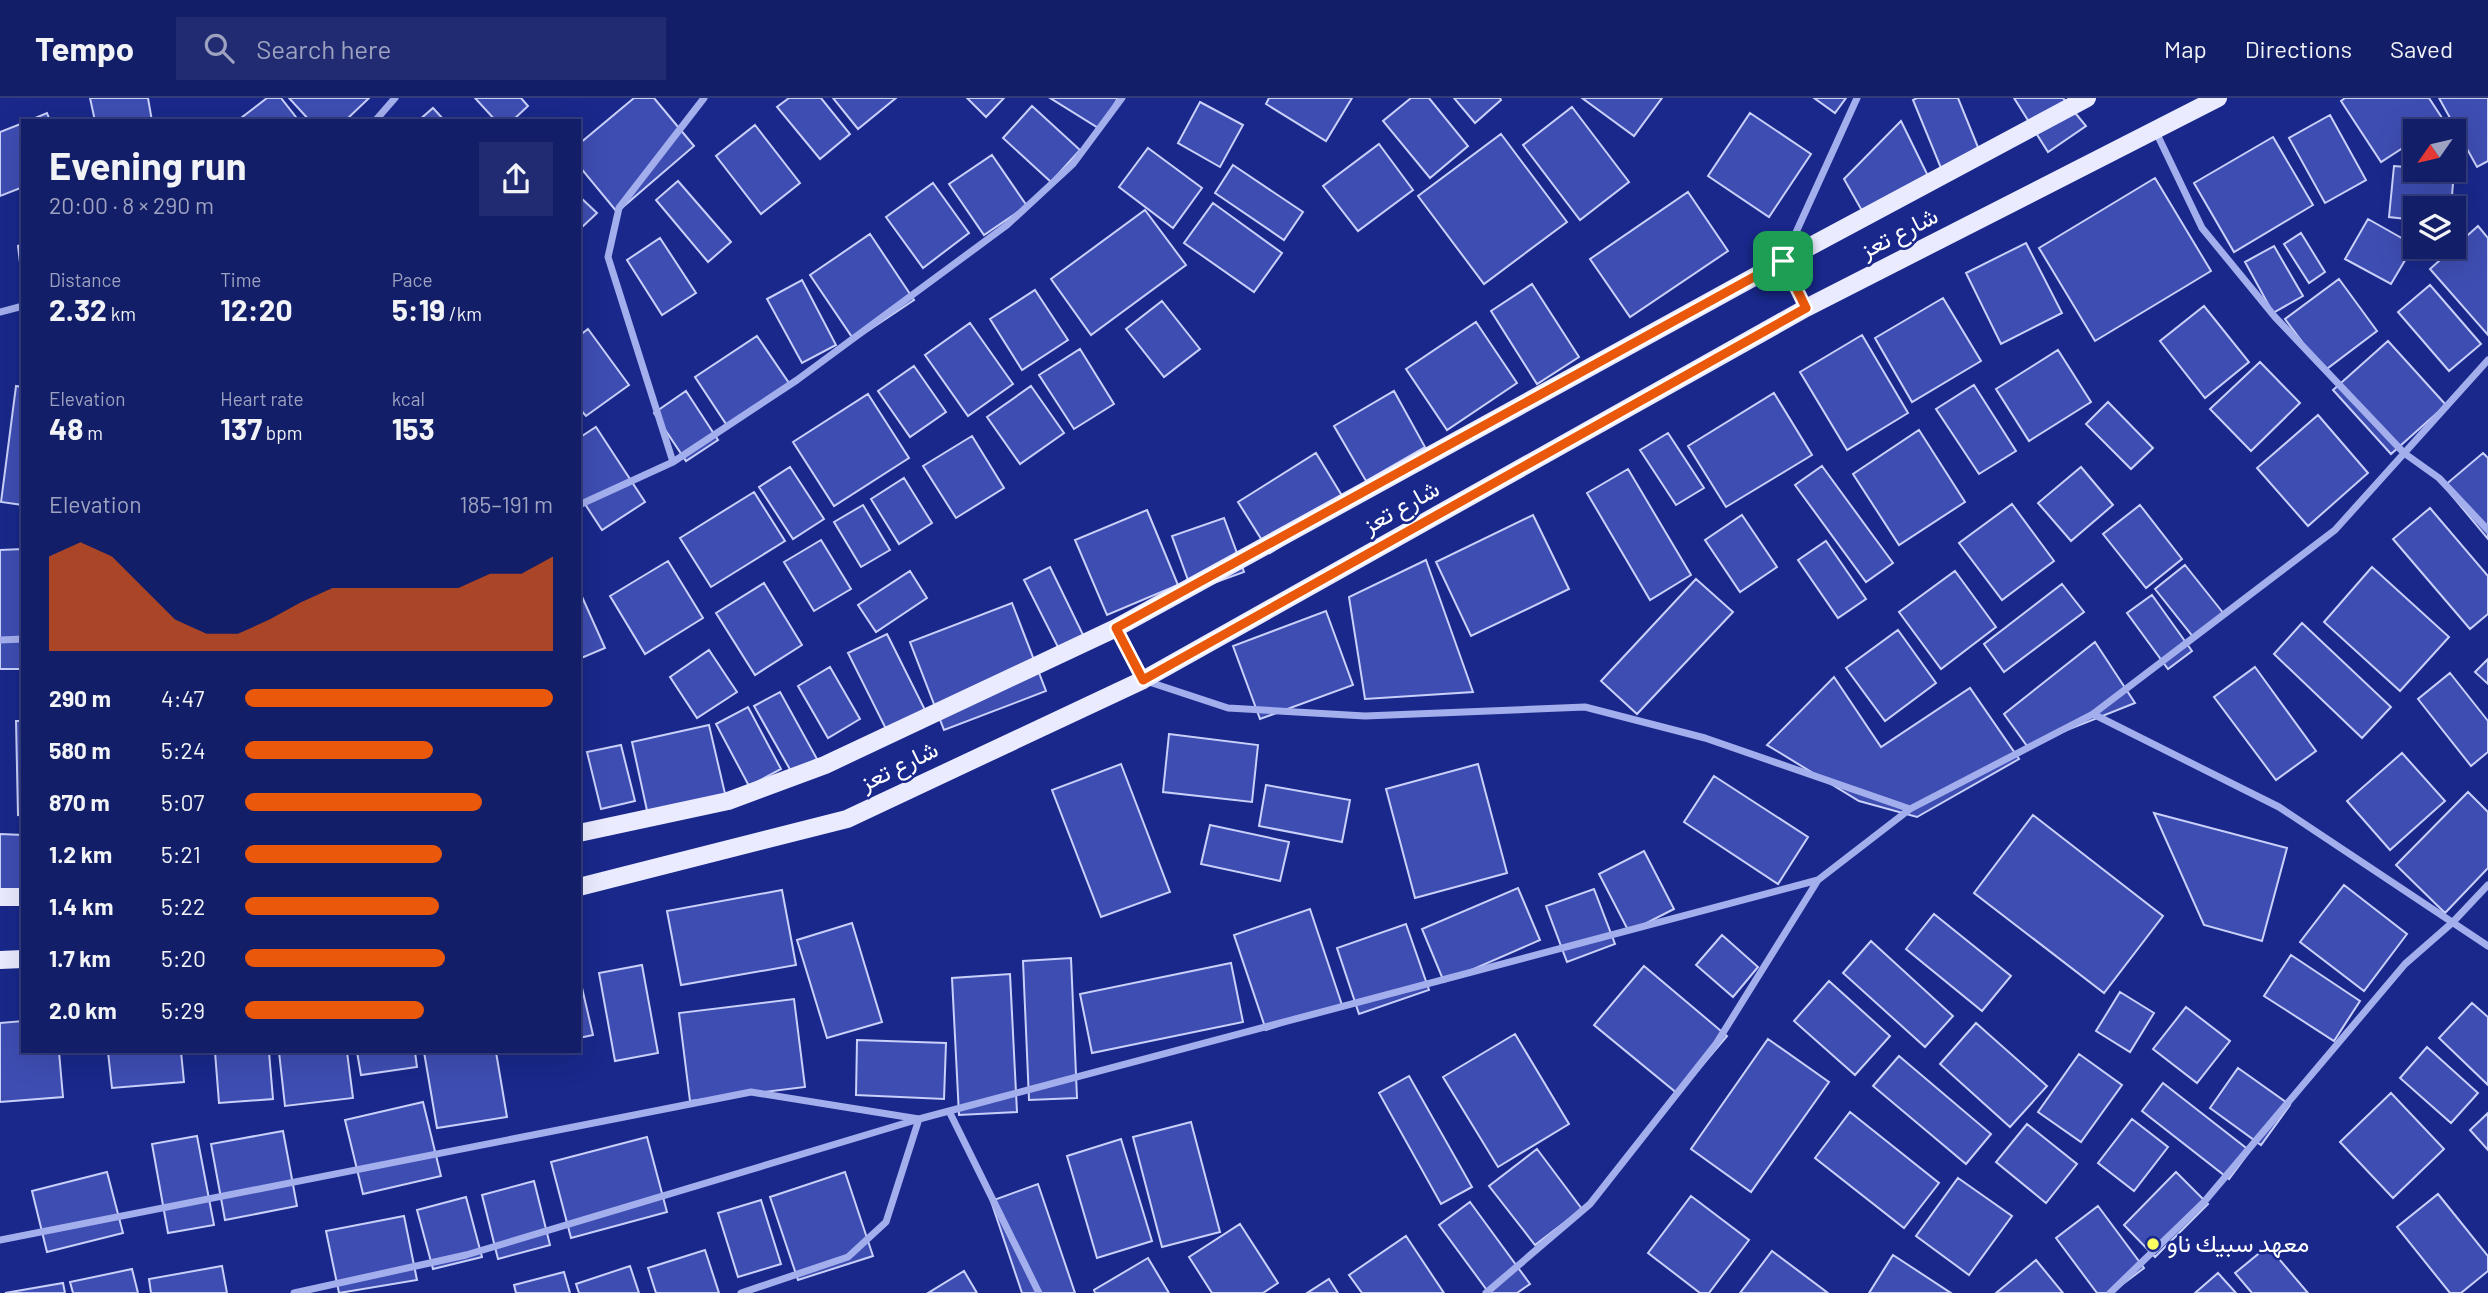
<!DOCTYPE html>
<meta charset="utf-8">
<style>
:root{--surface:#131e68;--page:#202b71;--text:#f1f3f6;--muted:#9da2c0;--line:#323c7c;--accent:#ea580c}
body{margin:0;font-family:Barlow,Vazirmatn,sans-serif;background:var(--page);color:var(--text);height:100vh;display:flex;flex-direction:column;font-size:26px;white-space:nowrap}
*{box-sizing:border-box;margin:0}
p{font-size:23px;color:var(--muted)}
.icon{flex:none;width:38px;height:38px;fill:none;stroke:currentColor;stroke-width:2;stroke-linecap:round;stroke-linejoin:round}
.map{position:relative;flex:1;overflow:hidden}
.panel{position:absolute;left:21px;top:21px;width:560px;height:934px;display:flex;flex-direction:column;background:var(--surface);border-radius:0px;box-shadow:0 7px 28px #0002,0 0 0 2px var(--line)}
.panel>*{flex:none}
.needle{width:46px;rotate:236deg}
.controls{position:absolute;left:2403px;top:21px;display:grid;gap:14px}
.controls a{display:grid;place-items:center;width:63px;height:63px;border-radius:0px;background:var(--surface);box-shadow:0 7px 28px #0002,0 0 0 2px var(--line);font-size:35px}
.pin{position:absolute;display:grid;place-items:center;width:60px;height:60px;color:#fff;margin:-30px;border-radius:14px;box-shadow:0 4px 10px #0006}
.round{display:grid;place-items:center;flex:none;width:74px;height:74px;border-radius:0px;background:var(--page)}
.summary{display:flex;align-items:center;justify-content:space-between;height:119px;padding:0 28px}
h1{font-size:38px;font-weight:700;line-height:52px}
.stats{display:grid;grid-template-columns:repeat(3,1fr);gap:10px;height:119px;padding:7px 28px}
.stats div{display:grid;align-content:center}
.stats b{font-size:30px;font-weight:700}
.stats small{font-size:19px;font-weight:400}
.stats p{font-size:19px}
.chart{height:196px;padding:14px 28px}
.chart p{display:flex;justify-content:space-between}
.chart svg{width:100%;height:126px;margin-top:7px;fill:var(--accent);opacity:.7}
ul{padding:0 28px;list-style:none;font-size:23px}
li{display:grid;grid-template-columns:112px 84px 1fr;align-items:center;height:52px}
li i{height:18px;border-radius:9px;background:var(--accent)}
header{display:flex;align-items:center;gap:42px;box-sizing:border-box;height:98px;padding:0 35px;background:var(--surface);border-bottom:2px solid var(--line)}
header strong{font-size:33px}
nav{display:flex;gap:38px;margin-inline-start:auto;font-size:24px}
.search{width:490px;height:63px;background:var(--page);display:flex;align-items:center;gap:18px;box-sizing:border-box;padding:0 24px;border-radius:0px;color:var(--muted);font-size:26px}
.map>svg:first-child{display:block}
.building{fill:#3e4db2;stroke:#c9d0fa;stroke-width:2}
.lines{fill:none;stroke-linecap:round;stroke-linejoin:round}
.minor{stroke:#a3aeed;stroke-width:7}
.primary{stroke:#eaebff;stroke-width:18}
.route-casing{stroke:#fff;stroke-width:14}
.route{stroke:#ea580c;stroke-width:9}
.poi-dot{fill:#fcff60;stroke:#19288a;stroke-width:2.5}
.labels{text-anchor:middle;stroke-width:5;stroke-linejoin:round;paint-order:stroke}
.street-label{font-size:24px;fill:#fff;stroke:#19288a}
.poi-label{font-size:24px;fill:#fff;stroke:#19288a;text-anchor:start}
</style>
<header>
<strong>Tempo</strong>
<div class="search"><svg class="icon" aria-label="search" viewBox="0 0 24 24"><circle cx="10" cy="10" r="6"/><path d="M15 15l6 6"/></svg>Search here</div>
<nav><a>Map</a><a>Directions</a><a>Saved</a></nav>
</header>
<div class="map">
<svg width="2488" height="1195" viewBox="0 0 2488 1195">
<rect width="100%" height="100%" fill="#19288a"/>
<path class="building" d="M90 0H148L152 23H95Z
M267 0H281L299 23H237Z
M289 0H369L345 23H310Z
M475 0H521L528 8 512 23H496Z
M634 0H654L694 48 617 114 579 68V46Z
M789 0H821L850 36 820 61 777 9Z
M833 0H896L858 31Z
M967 0H1004L986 19Z
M1050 0H1118L1100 31Z
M1269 0H1352L1326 43 1266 6Z
M1411 0H1429L1468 48 1430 80 1383 23Z
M1454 0H1500L1501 2 1475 25Z
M1582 0H1662L1634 38Z
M1814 0H1846L1835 15Z
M1917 0H1958L1982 59 1943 75 1913 2Z
M2014 0H2063L2086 28 2048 54Z
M2345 0H2429L2444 23 2428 33H2415V42L2381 64 2341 3Z
M2439 0H2488V63L2477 69Z
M1200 4 1243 27 1220 69 1178 45Z
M1032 8 1080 52 1051 84 1003 40Z
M1572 9 1629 84 1580 122 1523 47Z
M433 10 445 23H418Z
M47 15 50 23H28Z
M1750 15 1811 56 1769 119 1708 78Z
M2330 17 2366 82 2325 105 2289 40Z
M1901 23 1932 86 1865 118 1844 81Z
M23 25V89L0 98V34Z
M755 27 800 85 761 116 716 58Z
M1501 36 1567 124 1484 186 1418 98Z
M2273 39 2313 107 2234 154 2194 85Z
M1379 46 1413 92 1358 133 1323 88Z
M1148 50 1202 90 1173 130 1119 89Z
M992 57 1027 108 984 137 949 86Z
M1233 67 1303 114 1284 142 1215 95Z
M2394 68 2454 73 2451 110H2415V122L2389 119Z
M2155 80 2211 173 2095 243 2039 150Z
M678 83 731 144 708 164 656 102Z
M933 85 969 135 923 170 886 119Z
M1688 94 1728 153 1630 219 1590 161Z
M579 98 597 115 579 132Z
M1213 105 1282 155 1254 194 1184 145Z
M1145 112 1186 167 1091 237 1051 181Z
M2368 121 2414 147 2391 186 2345 161Z
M2478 128 2488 140V237L2430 171Z
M2301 135 2325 174 2309 185 2284 146Z
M870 136 914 202 854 242 810 177Z
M660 140 696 195 662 217 627 162Z
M2026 145 2062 215 2001 246 1966 175Z
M23 146V189L18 148Z
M2274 148 2303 198 2273 215 2245 164Z
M2339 181 2377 233 2324 273 2285 221Z
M802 182 836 247 802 265 767 201Z
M1532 186 1579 259 1537 286 1491 213Z
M2430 187 2481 246 2449 273 2398 214Z
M1035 192 1068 242 1022 272 990 221Z
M1943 200 1981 263 1912 304 1875 240Z
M1162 203 1200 251 1164 279 1126 231Z
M2204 208 2249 264 2205 300 2160 243Z
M1476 224 1517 285 1447 332 1406 271Z
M970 225 1013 286 968 318 925 257Z
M588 231 629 287 586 318 579 310V238Z
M1862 237 1908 315 1847 352 1800 274Z
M757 238 791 288 728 329 695 279Z
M2388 243 2446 307 2391 356 2333 292Z
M1080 251 1114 306 1074 331 1039 277Z
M2058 252 2091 304 2029 343 1996 291Z
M2260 264 2300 305 2251 353 2210 311Z
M914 268 946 314 910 339 878 293Z
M1974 287 2016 353 1979 376 1936 311Z
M16 288 23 289V407L1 404Z
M1031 288 1064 335 1020 366 987 319Z
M686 293 718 342 686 363 654 315Z
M1394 293 1425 349 1366 383 1334 328Z
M1774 295 1812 357 1726 409 1688 348Z
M868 296 909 360 834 408 793 344Z
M2108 304 2153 350 2131 371 2086 326Z
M2318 317 2368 375 2308 428 2257 370Z
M596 329 645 404 602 432 579 397V340Z
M1919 332 1965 404 1899 447 1853 376Z
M1668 335 1704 390 1676 407 1640 352Z
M972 338 1004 390 956 420 923 368Z
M1316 355 1347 406 1270 455 1238 404Z
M2483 355 2488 360V441L2444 388Z
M1822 368 1893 465 1866 484 1795 387Z
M790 369 824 421 793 441 759 389Z
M2081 369 2113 407 2071 443 2038 405Z
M1628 371 1691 477 1650 502 1587 395Z
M904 380 932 425 899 446 871 401Z
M754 394 785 443 711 489 680 440Z
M2012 406 2054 463 2002 502 1959 445Z
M863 407 890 452 861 469 834 424Z
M2140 407 2182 461 2146 490 2103 436Z
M2430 410 2488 478V516L2470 531 2393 441Z
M1147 412 1178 487 1107 517 1075 442Z
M1533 417 1569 491 1471 538 1436 464Z
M1742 417 1777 469 1740 494 1705 442Z
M1224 420 1244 474 1192 493 1172 438Z
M821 442 851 491 814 513 784 464Z
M1826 443 1866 501 1838 520 1798 462Z
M23 451V571H0V452Z
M1426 462 1473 594 1365 601 1349 499Z
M668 463 703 520 645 556 610 498Z
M2185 467 2224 516 2194 540 2155 491Z
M1050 469 1087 545 1062 557 1024 482Z
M2372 469 2449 539 2400 593 2324 524Z
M910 473 927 500 876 534 858 507Z
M1955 473 1996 529 1941 571 1899 514Z
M1696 481 1733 514 1637 616 1601 583Z
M764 485 802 547 755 577 716 515Z
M2062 486 2084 514 2004 574 1984 546Z
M579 492 605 550 579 561Z
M2152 497 2192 553 2168 571 2127 515Z
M1012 505 1046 593 944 632 910 544Z
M1326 513 1353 587 1260 621 1233 548Z
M2302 525 2391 609 2362 640 2274 556Z
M1898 532 1936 585 1885 623 1846 570Z
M887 536 931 624 892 643 848 555Z
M2095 544 2135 605 2027 648 2004 616Z
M709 552 737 594 697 620 670 579Z
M2488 561V586L2475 574Z
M830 569 860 621 828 640 798 588Z
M2255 569 2316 653 2276 682 2214 599Z
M2450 575 2488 623V654L2471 668 2418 601Z
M1834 579 1881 649 1970 590 2019 661 1917 719 1859 703 1767 647Z
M780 594 817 661 792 675 754 608Z
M748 609 781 671 749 688 716 626Z
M16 623H23V716L18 717Z
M709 627 726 700 648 717 632 644Z
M1169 636 1258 647 1252 704 1163 694Z
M621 647 635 703 601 711 587 654Z
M2402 655 2445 703 2390 752 2347 703Z
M1121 666 1170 794 1101 819 1052 692Z
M1478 666 1507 775 1415 800 1386 691Z
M1714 678 1808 739 1778 786 1684 724Z
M1266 687 1350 702 1342 744 1259 728Z
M2468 694 2488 714V770L2445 815 2396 767Z
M2154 715 2287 750 2262 843 2204 827Z
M2033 717 2163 818 2104 895 1974 795Z
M1210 727 1289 744 1280 783 1201 766Z
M0 736 23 737V796L0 794Z
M1644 753 1674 811 1629 834 1599 776Z
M2344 787 2407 836 2364 893 2300 844Z
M1518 790 1540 842 1444 884 1422 831Z
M1594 791 1615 846 1567 864 1546 808Z
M782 792 796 867 681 887 667 813Z
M1310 811 1342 907 1266 932 1234 837Z
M1934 816 2011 878 1982 913 1906 851Z
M852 825 882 924 827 940 797 842Z
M1406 826 1429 892 1359 916 1337 850Z
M1722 837 1758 869 1733 899 1696 867Z
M1871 843 1953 918 1925 949 1843 875Z
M2291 857 2360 903 2334 943 2264 898Z
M1071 860 1077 1000 1029 1002 1023 863Z
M1231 865 1243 924 1092 955 1080 896Z
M642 867 658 955 615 963 599 875Z
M1644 868 1727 938 1678 996 1594 927Z
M1010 876 1017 1014 959 1017 952 880Z
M579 877 593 937 579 940Z
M1829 883 1890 938 1855 977 1794 923Z
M2120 894 2154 915 2130 954 2096 933Z
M794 901 805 989 690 1003 679 915Z
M2472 905 2488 919V987L2439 940Z
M2186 909 2230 943 2197 985 2153 951Z
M23 923V954H59L63 999 0 1004V925Z
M1976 925 2047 988 2010 1029 1940 966Z
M1515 936 1569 1026 1498 1069 1443 979Z
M1768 941 1829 984 1751 1094 1691 1051Z
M857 942 946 945 944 1001 856 997Z
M2427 949 2478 995 2451 1025 2400 980Z
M108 954H181L184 984 112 990Z
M215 954H269L273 1001 219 1005Z
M279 954H347L353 1000 285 1008Z
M357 954H415L417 969 361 977Z
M424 954H496L507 1019 437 1030Z
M2079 956 2122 987 2081 1044 2038 1014Z
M1899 958 1991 1036 1966 1066 1873 988Z
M2238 970 2290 1007 2261 1047 2210 1010Z
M1409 978 1472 1089 1441 1106 1379 995Z
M2163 985 2250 1053 2229 1081 2142 1013Z
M2391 995 2444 1051 2393 1100 2340 1044Z
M423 1004 441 1078 363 1096 345 1022Z
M1850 1014 1939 1085 1904 1130 1815 1060Z
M2488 1015V1052L2470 1032Z
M2132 1021 2168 1049 2134 1093 2098 1065Z
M1191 1024 1220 1134 1162 1149 1133 1039Z
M2027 1026 2077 1066 2046 1105 1996 1064Z
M283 1033 297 1108 225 1122 211 1046Z
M197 1038 214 1127 168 1135 152 1046Z
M647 1039 667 1114 571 1140 551 1064Z
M1121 1041 1152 1143 1097 1160 1067 1058Z
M1537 1051 1582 1111 1535 1147 1489 1088Z
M107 1074 123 1135 47 1154 32 1093Z
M845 1074 873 1158 798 1182 770 1099Z
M2176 1074 2208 1106 2155 1159 2124 1127Z
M1958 1080 2012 1118 1969 1177 1916 1138Z
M534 1083 550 1147 498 1161 482 1097Z
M1038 1086 1075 1195H1022L991 1103Z
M2438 1096 2488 1158V1173L2461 1195H2450L2397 1129Z
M1691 1098 1749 1142 1709 1195H1700L1648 1155Z
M466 1099 482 1159 433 1171 417 1112Z
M761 1102 781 1166 738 1179 718 1115Z
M1470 1104 1530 1186 1517 1195H1489L1439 1127Z
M2098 1108 2144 1170 2111 1195H2097L2056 1140Z
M404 1118 417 1182 339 1195 326 1133Z
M1240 1126 1278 1185 1263 1195H1212L1189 1159Z
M1406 1138 1444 1195H1362L1349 1177Z
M2268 1148 2308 1195H2252L2235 1175Z
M705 1152 719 1195H656L648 1170Z
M1772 1153 1828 1195H1740Z
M1893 1157 1951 1195H1869Z
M1148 1160 1169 1195H1095L1094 1192Z
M2036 1162 2063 1195H1996Z
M222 1168 227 1195H151L149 1181Z
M630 1168 639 1195H579L576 1186Z
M132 1171 138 1195H73L70 1184Z
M964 1173 977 1195H928Z
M564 1174 570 1195H516L514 1187Z
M2218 1175 2236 1195H2195Z
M1329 1181 1338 1195H1307Z
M63 1185 65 1195H5Z"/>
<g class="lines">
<path class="minor" d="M375 23 395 0
M2156 34 2202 130 2275 219 2404 355 2439 380 2488 432
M1806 209 1783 163 1857 0
M0 214 23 208
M673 364 608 159 619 110 704 0
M579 407 673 364 797 282 1007 127 1073 66 1122 0
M1116 530 1143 582 1228 610 1365 618 1585 609 1705 640 1910 711
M0 542 23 541
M2093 616 2279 709 2488 848
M949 1013 1039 1195
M0 1142 751 994 919 1021 886 1124 848 1159 741 1195
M294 1195 466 1157 919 1021 1818 782
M1486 1195 1590 1106 1716 946 1818 782 1910 711 2093 616 2335 432 2488 262
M2110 1195 2204 1104 2405 866 2453 824 2488 787"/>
<path class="primary" d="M579 735 728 703 825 667 1116 530 1783 163 2087 0
M579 789 847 721 1143 582 1806 210 2218 0
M0 799H23
M0 862 23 861"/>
</g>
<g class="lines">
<defs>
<path id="route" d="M1783 163 1806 210 1143 582 1116 530Z"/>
</defs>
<use href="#route" class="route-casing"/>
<use href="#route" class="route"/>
</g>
<circle class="poi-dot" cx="2153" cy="1146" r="7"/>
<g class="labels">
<g class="street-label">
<text transform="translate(1899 135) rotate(-27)" y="8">شارع تعز</text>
<text transform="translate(1401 409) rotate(-29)" y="8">شارع تعز</text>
<text transform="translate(899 668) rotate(-26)" y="8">شارع تعز</text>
</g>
<g class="poi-label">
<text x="2167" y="1154">معهد سبيك ناو</text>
</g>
</g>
</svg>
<div class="controls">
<a><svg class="needle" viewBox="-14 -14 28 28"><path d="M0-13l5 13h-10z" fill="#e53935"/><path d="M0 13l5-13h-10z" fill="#9da2c0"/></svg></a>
<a><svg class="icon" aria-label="layers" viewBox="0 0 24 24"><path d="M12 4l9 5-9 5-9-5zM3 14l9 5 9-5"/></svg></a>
</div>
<div class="pin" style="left:1783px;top:163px;background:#1e9e55"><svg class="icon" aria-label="arrive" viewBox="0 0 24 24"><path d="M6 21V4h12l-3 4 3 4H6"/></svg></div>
<section class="panel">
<div class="summary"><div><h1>Evening run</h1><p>20:00 · 8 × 290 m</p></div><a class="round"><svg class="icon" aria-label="share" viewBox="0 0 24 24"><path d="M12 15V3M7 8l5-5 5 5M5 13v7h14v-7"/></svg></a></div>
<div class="stats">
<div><p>Distance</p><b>2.32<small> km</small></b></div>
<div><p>Time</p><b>12:20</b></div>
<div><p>Pace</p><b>5:19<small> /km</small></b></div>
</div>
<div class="stats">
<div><p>Elevation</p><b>48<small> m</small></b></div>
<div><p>Heart rate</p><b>137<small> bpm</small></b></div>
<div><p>kcal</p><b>153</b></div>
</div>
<div class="chart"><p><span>Elevation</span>185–191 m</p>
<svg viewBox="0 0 160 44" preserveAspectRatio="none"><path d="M0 44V11L10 6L20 11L30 22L40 33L50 38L60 38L70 33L80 27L90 22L100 22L110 22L120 22L130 22L140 17L150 17L160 11V44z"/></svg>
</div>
<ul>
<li><b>290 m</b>4:47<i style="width:100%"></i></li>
<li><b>580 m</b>5:24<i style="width:61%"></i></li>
<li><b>870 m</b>5:07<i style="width:77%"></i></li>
<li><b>1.2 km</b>5:21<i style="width:64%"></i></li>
<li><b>1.4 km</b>5:22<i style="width:63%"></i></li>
<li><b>1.7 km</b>5:20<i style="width:65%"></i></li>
<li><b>2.0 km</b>5:29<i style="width:58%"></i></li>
</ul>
</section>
</div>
